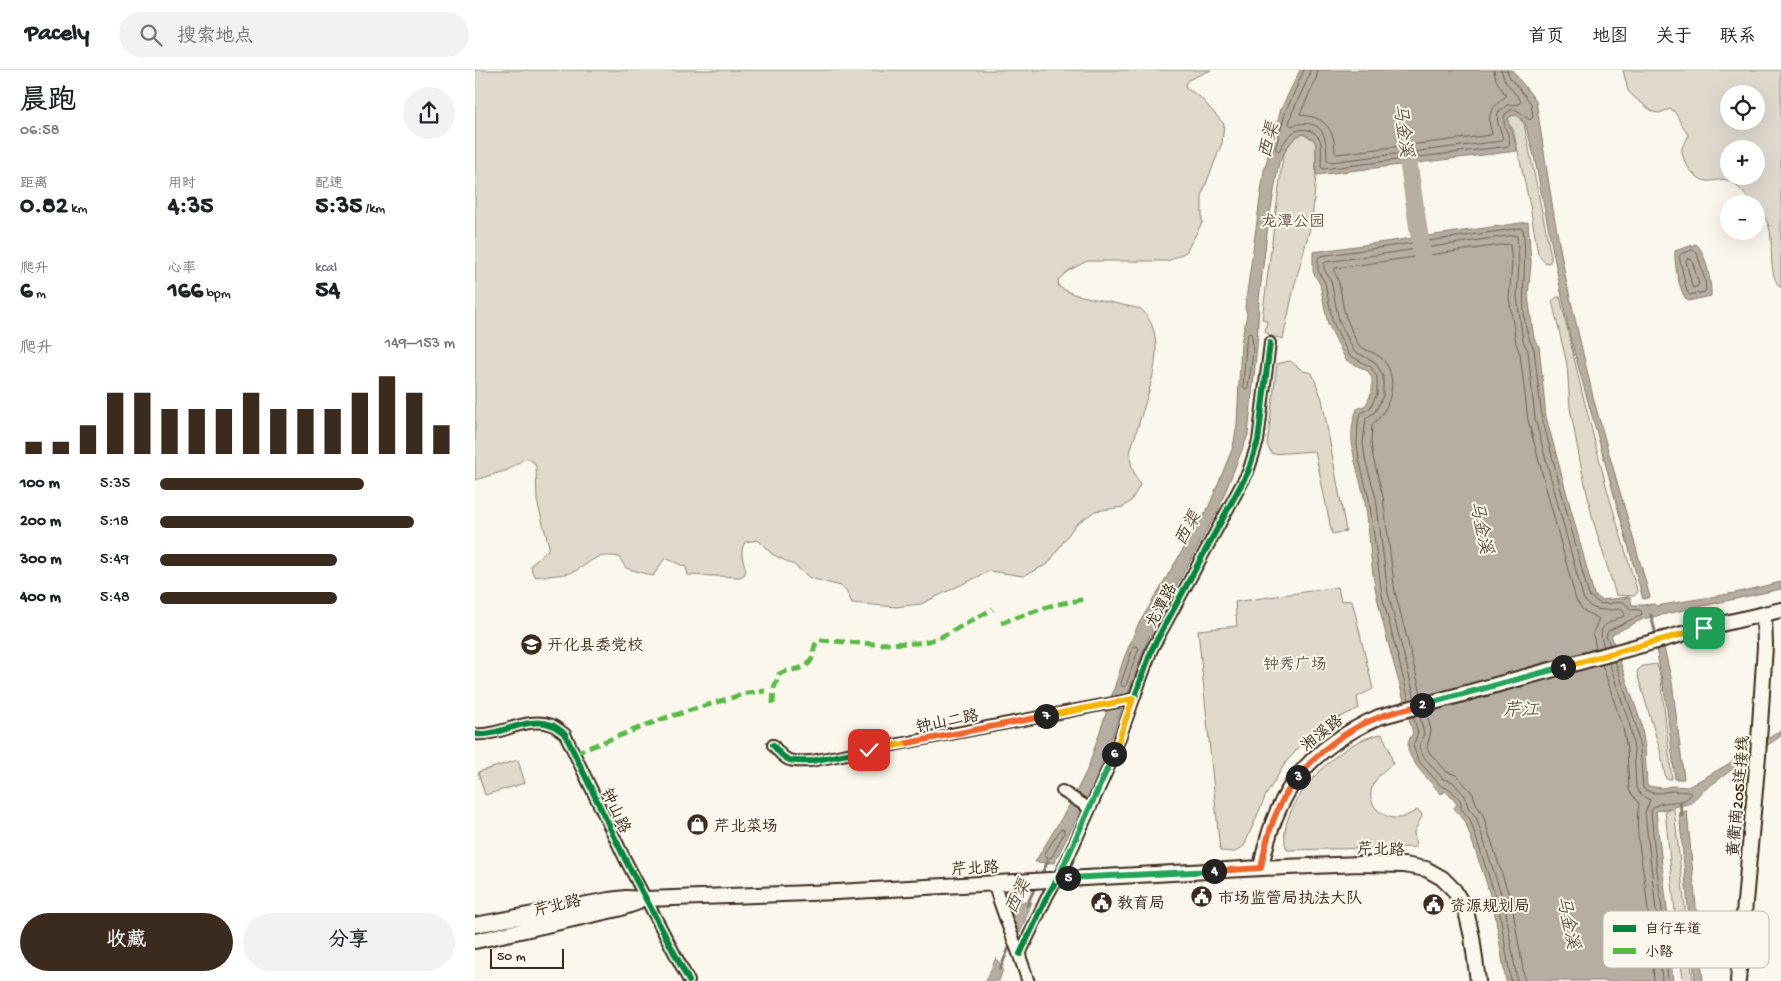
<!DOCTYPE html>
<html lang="zh">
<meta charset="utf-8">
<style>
:root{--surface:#fff;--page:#f2f2f2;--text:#202124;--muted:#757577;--line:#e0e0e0;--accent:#3b2a1e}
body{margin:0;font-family:"Gochi Hand","LXGW WenKai TC",sans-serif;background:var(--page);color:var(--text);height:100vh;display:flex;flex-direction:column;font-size:19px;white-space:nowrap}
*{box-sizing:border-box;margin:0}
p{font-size:16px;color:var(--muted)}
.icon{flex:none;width:28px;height:28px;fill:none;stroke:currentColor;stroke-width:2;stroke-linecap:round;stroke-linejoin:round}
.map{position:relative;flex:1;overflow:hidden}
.panel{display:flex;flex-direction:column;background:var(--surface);width:475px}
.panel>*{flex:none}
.controls{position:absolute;left:1245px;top:15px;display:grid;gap:10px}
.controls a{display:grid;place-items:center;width:45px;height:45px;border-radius:50%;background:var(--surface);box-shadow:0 5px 20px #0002;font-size:25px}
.scale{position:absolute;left:15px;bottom:12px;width:74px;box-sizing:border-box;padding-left:5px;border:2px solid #3b2a1e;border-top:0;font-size:14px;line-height:18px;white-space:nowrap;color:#3b2a1e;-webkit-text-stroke:4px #fbf7ec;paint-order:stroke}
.pin{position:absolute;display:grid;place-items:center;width:42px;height:42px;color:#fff;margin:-21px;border-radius:10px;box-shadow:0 2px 8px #0006}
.km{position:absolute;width:25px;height:25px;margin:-12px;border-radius:50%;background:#222;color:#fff;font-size:14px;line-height:25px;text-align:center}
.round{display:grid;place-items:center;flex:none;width:52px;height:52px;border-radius:26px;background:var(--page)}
.overview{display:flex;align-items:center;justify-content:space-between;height:85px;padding:0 20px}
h1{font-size:28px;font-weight:700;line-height:38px}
.metrics{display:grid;grid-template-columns:repeat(3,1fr);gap:8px;height:85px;padding:5px 20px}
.metrics div{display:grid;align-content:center}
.metrics b{font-size:25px;font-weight:700}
.metrics small{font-size:14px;font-weight:400}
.metrics p{font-size:14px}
.chart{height:140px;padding:10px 20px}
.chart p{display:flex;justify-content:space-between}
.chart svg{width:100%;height:90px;margin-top:5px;stroke:var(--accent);stroke-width:6}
.primary-button{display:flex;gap:10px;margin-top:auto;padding:10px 20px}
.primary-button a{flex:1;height:58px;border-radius:30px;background:var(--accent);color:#fff;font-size:20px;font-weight:700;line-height:58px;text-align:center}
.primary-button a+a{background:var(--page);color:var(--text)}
ul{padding:0 20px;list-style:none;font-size:16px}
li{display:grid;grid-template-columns:80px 60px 1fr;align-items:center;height:38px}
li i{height:12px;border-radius:6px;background:var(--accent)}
header{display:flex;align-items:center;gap:30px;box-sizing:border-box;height:70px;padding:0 25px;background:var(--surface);border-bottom:1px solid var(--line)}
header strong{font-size:24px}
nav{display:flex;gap:28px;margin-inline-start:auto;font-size:18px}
.search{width:350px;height:45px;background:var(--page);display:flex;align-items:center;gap:12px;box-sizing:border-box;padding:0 18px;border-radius:28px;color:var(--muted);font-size:19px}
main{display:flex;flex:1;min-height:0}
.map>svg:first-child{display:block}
.green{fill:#dfd9ce;stroke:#8d8276;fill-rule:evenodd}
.water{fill:#b6aea2;stroke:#85796d}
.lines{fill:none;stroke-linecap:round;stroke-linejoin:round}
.shore{stroke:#6c5f53;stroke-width:1}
.stream{stroke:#85796d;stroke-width:3}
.river{stroke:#b6aea2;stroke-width:18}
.minor-casing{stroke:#3b2a1e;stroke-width:14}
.tertiary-casing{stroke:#3b2a1e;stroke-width:15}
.secondary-casing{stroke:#3b2a1e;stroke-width:18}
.minor{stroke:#fbf7ec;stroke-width:10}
.tertiary{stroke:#fbf7ec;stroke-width:11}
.secondary{stroke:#fbf7ec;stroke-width:14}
.quiet{stroke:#58b947;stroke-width:5;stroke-dasharray:10 5;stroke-linecap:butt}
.cycleway-casing{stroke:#fbf7ec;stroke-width:9}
.cycleway{stroke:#00873e;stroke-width:6}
.split-1-casing{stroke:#fff;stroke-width:10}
.split-2-casing{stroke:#fff;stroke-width:10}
.split-3-casing{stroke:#fff;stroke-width:10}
.split-4-casing{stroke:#fff;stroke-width:10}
.split-5-casing{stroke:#fff;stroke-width:10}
.split-6-casing{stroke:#fff;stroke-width:10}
.split-7-casing{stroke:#fff;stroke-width:10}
.split-8-casing{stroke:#fff;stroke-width:10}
.split-9-casing{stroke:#fff;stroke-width:10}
.split-1{stroke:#f5b400;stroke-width:6}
.split-2{stroke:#22a559;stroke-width:6}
.split-3{stroke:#f0652b;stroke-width:6}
.split-4{stroke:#f0652b;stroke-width:6}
.split-5{stroke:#22a559;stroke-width:6}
.split-6{stroke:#22a559;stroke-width:6}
.split-7{stroke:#f5b400;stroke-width:6}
.split-8{stroke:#f0652b;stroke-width:6}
.split-9{stroke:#f5b400;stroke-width:6}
.labels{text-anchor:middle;stroke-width:4;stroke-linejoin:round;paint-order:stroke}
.park-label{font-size:16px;fill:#64564a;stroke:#fbf7ec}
.street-label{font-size:16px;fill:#3b2a1e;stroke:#fbf7ec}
.poi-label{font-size:16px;fill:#3b2a1e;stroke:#fbf7ec;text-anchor:start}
.water-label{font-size:18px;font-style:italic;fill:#605246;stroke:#fbf7ec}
.key{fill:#fbf7ec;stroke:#c1baae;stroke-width:1}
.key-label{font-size:14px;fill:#3b2a1e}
</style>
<header>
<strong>Pacely</strong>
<div class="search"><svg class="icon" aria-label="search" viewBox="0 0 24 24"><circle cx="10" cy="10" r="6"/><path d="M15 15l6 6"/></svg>搜索地点</div>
<nav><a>首页</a><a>地图</a><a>关于</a><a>联系</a></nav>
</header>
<main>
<section class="panel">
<div class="overview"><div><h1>晨跑</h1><p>06:58</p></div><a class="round"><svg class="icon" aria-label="share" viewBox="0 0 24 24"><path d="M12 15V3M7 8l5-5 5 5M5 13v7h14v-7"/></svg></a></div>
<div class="metrics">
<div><p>距离</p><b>0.82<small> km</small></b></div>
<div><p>用时</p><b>4:35</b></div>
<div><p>配速</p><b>5:35<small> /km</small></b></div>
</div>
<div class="metrics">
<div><p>爬升</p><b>6<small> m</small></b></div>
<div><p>心率</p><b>166<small> bpm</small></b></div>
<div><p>kcal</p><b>54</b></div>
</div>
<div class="chart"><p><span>爬升</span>149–153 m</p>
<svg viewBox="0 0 160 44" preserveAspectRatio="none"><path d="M5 44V38M15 44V38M25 44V30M35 44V14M45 44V14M55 44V22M65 44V22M75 44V22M85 44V14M95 44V22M105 44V22M115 44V22M125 44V14M135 44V6M145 44V14M155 44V30"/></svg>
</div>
<ul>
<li><b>100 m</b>5:35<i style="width:69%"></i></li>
<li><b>200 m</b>5:18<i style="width:86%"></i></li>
<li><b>300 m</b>5:49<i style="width:60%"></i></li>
<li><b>400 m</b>5:48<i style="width:60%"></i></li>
</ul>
<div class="primary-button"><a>收藏</a><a>分享</a></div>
</section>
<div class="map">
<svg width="1306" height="911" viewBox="0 0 1306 911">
<rect width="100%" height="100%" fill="#fbf7ec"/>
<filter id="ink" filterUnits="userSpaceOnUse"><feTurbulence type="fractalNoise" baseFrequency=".02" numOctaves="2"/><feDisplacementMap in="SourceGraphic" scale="10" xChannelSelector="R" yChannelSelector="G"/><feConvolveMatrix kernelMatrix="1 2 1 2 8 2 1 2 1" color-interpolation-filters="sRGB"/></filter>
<g filter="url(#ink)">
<path class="green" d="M0 0H736L713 10 710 14 711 18 725 27 749 54 747 73 727 124V153L711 182 693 191H612L593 201 583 210 584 217 598 224 666 239C697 269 672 324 662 360 660 368 655 378 655 386 656 397 660 406 665 415L656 431 648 437 620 441 600 455 573 494 548 506 515 501 446 534 421 537 377 533 371 520 366 516 335 508 319 495 297 484 283 470 270 472C264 482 268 490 271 500L269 505 265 507 213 505 211 497 190 488 178 506 151 498 144 487C119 483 119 491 100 501 90 506 73 505 61 507L57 502 56 495 72 481 74 476 62 431 61 397 59 392 53 389 47 390 33 400 0 410Z
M1148 0H1306V218C1293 207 1298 176 1295 161 1293 151 1288 143 1281 137V134H1278C1271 126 1263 114 1252 110 1245 108 1239 112 1232 111 1220 110 1206 91 1207 79 1207 73 1213 71 1213 65L1199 41 1195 39 1184 43 1178 42 1160 28 1153 21ZM1254 24H1281V51H1254ZM1254 79H1281V106H1254Z
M1038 45H1042L1049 54 1076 186V190L1074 193 1069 192 1063 184 1055 136 1038 59 1033 53V48Z
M828 64 838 69 841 74V105L837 151 819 217 808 269 796 266 790 262 792 251 787 249 808 86C813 76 817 67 828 64Z
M1082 227H1085L1105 314 1133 423 1162 520V523L1159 526 1141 525 1118 450 1105 391 1095 338 1092 294 1077 231Z
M815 291 828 301 837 303 847 329 871 461 857 464 840 381 797 384 792 375 802 294Z
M863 517 866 531 877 530 898 619 882 627 884 638 847 656 828 673 811 692 791 725 769 776 760 782 745 781 723 560 762 556 760 532Z
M1182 594 1186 609 1197 709H1191L1185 680 1162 603 1163 600 1168 596Z
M907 664 914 679 918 694C901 704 885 726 905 742 910 745 914 748 920 748 928 749 935 744 942 740L946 743 947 746 939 762 941 777 812 780C799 748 841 700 865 683 878 674 892 666 907 664Z
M43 690 50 713 10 725 3 702Z
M1199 739 1218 911H1208L1200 843 1190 740Z"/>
<path class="water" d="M825 0H1037L1061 31 1079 146 1091 210 1119 331 1175 527 1168 529 1095 267 1059 86 1050 53 1042 45H1038L1033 48V53L1037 60 1042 81 841 105V74L838 69 828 64 822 66 812 77 804 93 793 155 784 229 782 276 773 365 743 440 680 555 671 574 619 715 579 793 560 792 595 734 613 698 649 588 663 555 734 436 758 377 762 354 766 273 772 244 770 237 789 101 806 39Z
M1053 152 1056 193 1053 226 1059 269 1064 276 1071 347 1119 525 1127 530 1155 527 1157 535H1167L1179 534 1181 536 1260 523 1306 512V519L1168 549 1136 565 1166 653 1170 678 1172 716 1187 718 1197 716 1213 717 1269 685 1306 660V666L1259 698 1224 724 1217 733 1181 741 1193 848 1198 911H1031L1019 839 1011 811 990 751 979 738 982 734 971 721 966 724C957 713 931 689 933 675 933 671 936 667 938 663 926 618 912 573 902 527 895 496 895 463 890 432 884 399 869 372 882 339L891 335 897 322V308L893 301 871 290 853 254 845 214 838 202V182Z
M1221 174C1230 180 1237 214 1236 226L1213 231C1204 223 1199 192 1200 181Z
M1185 561 1197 612 1209 709H1200L1191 631 1178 563Z
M1212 741 1228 911H1220L1204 742Z
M541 832H557L545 863 535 846Z
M521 888 528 899 524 911H511Z"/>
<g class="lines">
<path class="shore" d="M829 0 811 41 800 79 804 81C808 74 812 66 819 62 829 56 843 61 846 73 847 80 846 90 846 97L848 99 1034 76C1037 65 1025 56 1030 44L1036 40H1042L1055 50 1058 47 1056 33 1035 8 1032 0
M835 0 834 6 817 43 814 54 816 56C847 47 852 64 852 90L855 92 1027 71C1029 62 1020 55 1023 43L1032 35 1044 34 1046 31 1030 11 1026 0
M843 0 841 9 825 44C830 46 836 46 841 48 855 54 860 67 860 82L862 84 1016 65 1017 63C1010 42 1018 38 1031 26L1021 10 1019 0
M1218 180 1222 183 1230 210 1231 220 1230 222 1215 225 1212 222 1204 186 1206 184Z
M1213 188 1217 190 1224 215 1219 218 1217 216 1211 191Z
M776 263C781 275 775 303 773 317L771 319 768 317 771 273 773 264Z
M659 576H662L664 578 651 615 648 617 646 614Z
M1140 591 1161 655 1165 679 1168 718C1177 726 1186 722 1197 721 1202 721 1209 722 1214 722L1216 724C1209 738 1184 726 1176 741L1179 775 1188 849 1193 911
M1134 592 1155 656 1159 679 1161 718 1165 724 1175 730 1170 743 1182 849 1187 911
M1127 594 1148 658 1152 680 1154 720 1164 734C1159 755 1167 792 1170 814 1174 847 1177 879 1179 911
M947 627 920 522 908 427 898 387 896 373 897 354C916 341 926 304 905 287 900 282 890 281 885 276 880 271 876 259 873 252 865 236 868 216 859 201L861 198 1033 174 1035 175 1037 193 1034 228 1041 273 1045 284 1053 350 1101 530 1108 540 1124 549 1118 563 1121 579
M940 629 913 523 901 428 890 389 888 373 891 348 900 342 908 326V306L900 292 879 281 864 251 856 211 849 199V193L851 192 1040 165 1042 166 1044 193 1042 227 1048 271 1053 281 1060 349 1108 527C1115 543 1131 540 1146 539L1150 544 1149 546C1131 554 1121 555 1129 577
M934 630 907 525 894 429 884 390 882 374 883 351 886 343 895 338 902 324V307L896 297 874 285 858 253 850 213 843 201V188L845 186 1046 158 1048 159C1054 196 1040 246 1059 279L1067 348 1114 526 1126 534 1149 532 1155 539 1165 540 1167 542 1166 545 1133 561 1131 566 1135 575
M952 642 956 661 952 677 954 682 972 702 981 705 986 710 998 724 1001 733 1008 745 1037 835 1050 911
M944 644 949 663 944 677 948 686 968 709 978 712 990 726 993 737 1001 747 1030 836 1042 911
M938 646 943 663 938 676 943 690 966 716 975 719 986 731V739L995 749 1024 838 1036 911
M586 759 589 760V763L577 787 572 788 570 784Z"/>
<path class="stream" d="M1176 545 1181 565
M1205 732 1207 746
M565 807 573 791
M552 835 561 815
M525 899 536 873"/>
<path class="river" d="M930 70 948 190"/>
<defs>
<path id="minor" d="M0 664C25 667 52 645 77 655 81 657 86 661 90 664L150 789 214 911
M298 675C311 692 314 692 336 691L658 629
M587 721 614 738
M545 884 573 825 589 797 637 690 677 579 773 402 783 371 795 273"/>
<path id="tertiary" d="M519 813C528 846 543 878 553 911"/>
<path id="secondary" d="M786 798C800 721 833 679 904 647L1229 558 1306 540
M0 855 134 830 151 828 171 829 362 822 786 798 885 794 929 795 951 799 967 808 979 820 991 841 997 867 1003 911
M0 871 143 839 161 833
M1263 911 1283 686 1290 576 1289 544"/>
</defs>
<use href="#minor" class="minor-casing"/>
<use href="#tertiary" class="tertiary-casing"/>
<use href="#secondary" class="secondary-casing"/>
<use href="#minor" class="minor"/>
<use href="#tertiary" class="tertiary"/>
<use href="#secondary" class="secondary"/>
<path class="quiet" d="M526 553 578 535 611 529
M298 634 299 618 304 604C312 599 324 601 332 595 341 589 336 576 344 570L399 574 442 573 454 571 466 567 518 539
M100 683 190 648 272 623 290 621"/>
<defs>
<path id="cycleway" d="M0 664C25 667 52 645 77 655 81 657 86 661 90 664L150 789 214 911
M298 675C311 692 314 692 336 691L658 629
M545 884 573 825 589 797 637 690 677 579 773 402 783 371 795 273"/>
</defs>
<use href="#cycleway" class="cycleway-casing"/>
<use href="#cycleway" class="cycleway"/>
</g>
</g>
<g class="lines" filter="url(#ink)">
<defs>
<path id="split-1" d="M1088 597 1229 558"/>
<path id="split-2" d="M947 635 1088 597"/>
<path id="split-3" d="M823 707C844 681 871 660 902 648 916 642 932 639 947 635"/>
<path id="split-4" d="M739 801 786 798C792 765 801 733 823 707"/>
<path id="split-5" d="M593 808 739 801"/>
<path id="split-6" d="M593 808H583L639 684"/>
<path id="split-7" d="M571 646 658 629 639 684"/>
<path id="split-8" d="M428 674 571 646"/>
<path id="split-9" d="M394 680 428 674"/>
</defs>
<use href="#split-1" class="split-1-casing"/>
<use href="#split-2" class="split-2-casing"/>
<use href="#split-3" class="split-3-casing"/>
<use href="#split-4" class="split-4-casing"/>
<use href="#split-5" class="split-5-casing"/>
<use href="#split-6" class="split-6-casing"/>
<use href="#split-7" class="split-7-casing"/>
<use href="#split-8" class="split-8-casing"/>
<use href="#split-9" class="split-9-casing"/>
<use href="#split-1" class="split-1"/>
<use href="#split-2" class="split-2"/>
<use href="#split-3" class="split-3"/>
<use href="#split-4" class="split-4"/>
<use href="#split-5" class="split-5"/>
<use href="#split-6" class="split-6"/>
<use href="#split-7" class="split-7"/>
<use href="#split-8" class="split-8"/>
<use href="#split-9" class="split-9"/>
</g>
<defs>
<symbol id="school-disc" viewBox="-11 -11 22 22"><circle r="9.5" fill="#3b2a1e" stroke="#fbf7ec"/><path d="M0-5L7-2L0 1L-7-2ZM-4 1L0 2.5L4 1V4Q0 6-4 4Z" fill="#fff"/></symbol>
<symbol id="shop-disc" viewBox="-11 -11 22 22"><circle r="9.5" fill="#3b2a1e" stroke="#fbf7ec"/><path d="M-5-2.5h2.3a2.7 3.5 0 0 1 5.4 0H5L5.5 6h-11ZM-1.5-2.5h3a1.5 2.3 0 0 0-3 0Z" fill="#fff"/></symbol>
<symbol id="civic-disc" viewBox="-11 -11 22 22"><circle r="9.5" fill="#3b2a1e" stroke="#fbf7ec"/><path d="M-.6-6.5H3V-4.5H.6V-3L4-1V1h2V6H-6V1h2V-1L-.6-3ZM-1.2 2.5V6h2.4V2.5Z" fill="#fff"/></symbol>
</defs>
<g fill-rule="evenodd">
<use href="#school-disc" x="44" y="562" width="25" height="25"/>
<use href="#shop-disc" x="210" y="742" width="25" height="25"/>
<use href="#civic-disc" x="714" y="814" width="25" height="25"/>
<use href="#civic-disc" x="614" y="820" width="25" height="25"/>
<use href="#civic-disc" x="946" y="822" width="25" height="25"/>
</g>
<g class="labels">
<g class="park-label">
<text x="818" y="156">龙潭公园</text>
<text x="820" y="599">钟秀广场</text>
</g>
<g class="street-label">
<text transform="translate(685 535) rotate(-62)" y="6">龙潭路</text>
<text transform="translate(472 650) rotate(-11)" y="6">钟山二路</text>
<text transform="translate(846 662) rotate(-38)" y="6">湘溪路</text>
<text transform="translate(1262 726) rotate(-85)" y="6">黄衢南205连接线</text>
<text transform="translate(142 740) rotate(65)" y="6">钟山路</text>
<text transform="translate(906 778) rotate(2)" y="6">芹北路</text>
<text transform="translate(500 797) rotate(-3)" y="6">芹北路</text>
<text transform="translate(82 834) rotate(-13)" y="6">芹北路</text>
</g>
<g class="poi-label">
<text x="72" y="580">开化县委党校</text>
<text x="239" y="761">芹北菜场</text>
<text x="743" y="833">市场监管局执法大队</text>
<text x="642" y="838">教育局</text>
<text x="975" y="841">资源规划局</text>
</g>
<g class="water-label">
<text transform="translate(929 60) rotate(82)" y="6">马金溪</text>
<text transform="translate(793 70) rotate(-75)" y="6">西渠</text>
<text transform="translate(1007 457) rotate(78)" y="6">马金溪</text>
<text transform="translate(712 458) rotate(-61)" y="6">西渠</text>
<text x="1046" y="645">芹江</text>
<text transform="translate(542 826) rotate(-64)" y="6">西渠</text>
<text transform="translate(1094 852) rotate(78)" y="6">马金溪</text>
</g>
</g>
<rect x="1128" y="841" width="166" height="57" rx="8" class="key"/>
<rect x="1138" y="855" width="23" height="7" fill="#00873e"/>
<rect x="1138" y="878" width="23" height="6" fill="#58b947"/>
<g class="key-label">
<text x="1170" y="863">自行车道</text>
<text x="1170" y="886">小路</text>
</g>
</svg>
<div class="controls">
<a><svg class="icon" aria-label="locate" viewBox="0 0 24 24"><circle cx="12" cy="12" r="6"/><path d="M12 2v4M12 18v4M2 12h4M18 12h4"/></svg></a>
<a>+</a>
<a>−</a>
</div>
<div class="scale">50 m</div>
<div class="pin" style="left:1229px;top:558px;background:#1e9e55"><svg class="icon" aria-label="arrive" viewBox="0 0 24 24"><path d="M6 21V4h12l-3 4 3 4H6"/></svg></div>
<div class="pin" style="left:394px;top:680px;background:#d93025"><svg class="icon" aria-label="check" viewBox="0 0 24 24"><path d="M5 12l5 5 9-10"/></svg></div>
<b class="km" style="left:1088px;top:597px">1</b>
<b class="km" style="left:947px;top:635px">2</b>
<b class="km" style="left:823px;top:707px">3</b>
<b class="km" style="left:739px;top:801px">4</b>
<b class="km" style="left:593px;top:808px">5</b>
<b class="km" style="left:639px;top:684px">6</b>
<b class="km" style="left:571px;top:646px">7</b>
</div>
</main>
